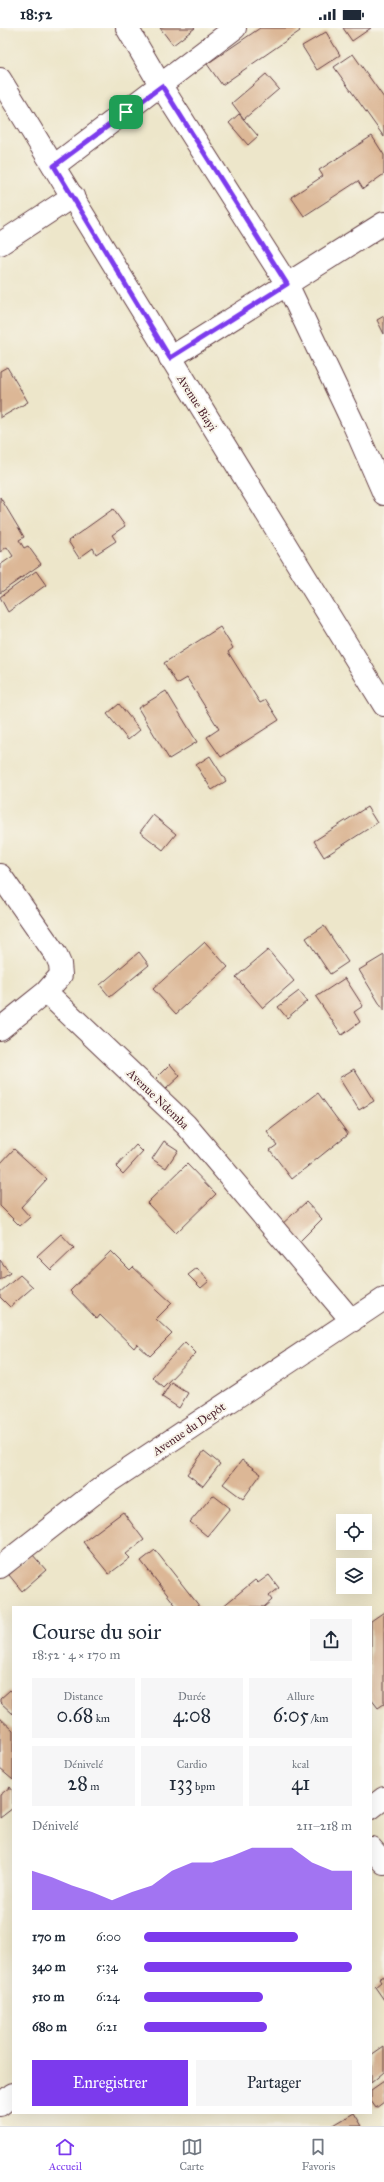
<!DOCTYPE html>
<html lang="fr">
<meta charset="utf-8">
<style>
:root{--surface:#fff;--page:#f6f6f7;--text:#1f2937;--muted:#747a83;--line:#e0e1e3;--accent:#7c3aed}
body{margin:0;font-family:"IM FELL Great Primer",serif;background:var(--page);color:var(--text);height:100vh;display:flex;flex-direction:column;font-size:15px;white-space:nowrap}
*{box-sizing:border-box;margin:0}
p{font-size:13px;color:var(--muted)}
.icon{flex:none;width:22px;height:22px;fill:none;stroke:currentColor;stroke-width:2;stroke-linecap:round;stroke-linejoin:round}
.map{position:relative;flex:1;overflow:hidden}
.sheet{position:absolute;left:12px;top:1578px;width:360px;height:508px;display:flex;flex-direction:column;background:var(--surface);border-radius:0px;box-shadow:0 4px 16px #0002}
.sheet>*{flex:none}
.controls{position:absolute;left:336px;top:1486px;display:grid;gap:8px}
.controls a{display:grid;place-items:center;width:36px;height:36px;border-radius:0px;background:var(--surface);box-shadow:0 4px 16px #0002;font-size:20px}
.pin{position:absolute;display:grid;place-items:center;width:34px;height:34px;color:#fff;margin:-17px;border-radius:8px;box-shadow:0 2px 6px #0006}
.round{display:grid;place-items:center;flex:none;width:42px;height:42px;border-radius:0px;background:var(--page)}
.head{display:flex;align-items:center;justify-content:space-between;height:68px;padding:0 20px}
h1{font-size:22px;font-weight:600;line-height:30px}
.stats{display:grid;grid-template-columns:repeat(3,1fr);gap:6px;height:68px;padding:4px 20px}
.stats div{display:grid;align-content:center;border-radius:0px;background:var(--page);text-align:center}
.stats b{font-size:20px;font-weight:600}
.stats small{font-size:11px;font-weight:400}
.stats p{font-size:11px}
.chart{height:112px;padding:8px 20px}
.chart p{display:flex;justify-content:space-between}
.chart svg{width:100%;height:72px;margin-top:4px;fill:var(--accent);opacity:.7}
.action{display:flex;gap:8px;margin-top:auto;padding:8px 20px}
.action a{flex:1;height:46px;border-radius:0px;background:var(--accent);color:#fff;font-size:16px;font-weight:600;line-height:46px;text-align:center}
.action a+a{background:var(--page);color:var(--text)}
ul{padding:0 20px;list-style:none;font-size:13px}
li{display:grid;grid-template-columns:64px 48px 1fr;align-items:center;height:30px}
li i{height:10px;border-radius:5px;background:var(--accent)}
.status{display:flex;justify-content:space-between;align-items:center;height:28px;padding:0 20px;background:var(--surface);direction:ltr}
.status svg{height:11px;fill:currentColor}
.tab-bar{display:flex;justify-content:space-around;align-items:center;height:56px;border-top:1px solid var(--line);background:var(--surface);font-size:11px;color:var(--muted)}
.tab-bar a{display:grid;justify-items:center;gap:2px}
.tab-bar .active{color:var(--accent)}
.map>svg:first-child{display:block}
.building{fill:#dcb796}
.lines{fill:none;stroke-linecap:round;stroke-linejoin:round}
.minor-casing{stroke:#623d43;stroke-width:24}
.tertiary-casing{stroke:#623d43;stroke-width:24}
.minor{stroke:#fff;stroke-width:22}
.tertiary{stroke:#fff;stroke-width:22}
.route-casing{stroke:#fff;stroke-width:8}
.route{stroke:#7c3aed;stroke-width:5}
.labels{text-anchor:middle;stroke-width:4;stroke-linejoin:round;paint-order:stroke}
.street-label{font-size:12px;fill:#4a1f2b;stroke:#f7f3e8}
</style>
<div class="status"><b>18:52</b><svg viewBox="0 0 49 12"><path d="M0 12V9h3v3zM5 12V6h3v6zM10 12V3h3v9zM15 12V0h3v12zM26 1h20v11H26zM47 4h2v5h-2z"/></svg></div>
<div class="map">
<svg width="384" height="2098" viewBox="0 0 384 2098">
<rect width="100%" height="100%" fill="#f7f3e8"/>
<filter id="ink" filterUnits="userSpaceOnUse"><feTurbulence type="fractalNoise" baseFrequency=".025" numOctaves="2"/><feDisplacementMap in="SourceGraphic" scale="8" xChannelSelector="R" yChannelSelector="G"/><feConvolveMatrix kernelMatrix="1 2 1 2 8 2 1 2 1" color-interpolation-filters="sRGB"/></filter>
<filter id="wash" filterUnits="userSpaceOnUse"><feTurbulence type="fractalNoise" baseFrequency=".012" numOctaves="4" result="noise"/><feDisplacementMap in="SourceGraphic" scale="16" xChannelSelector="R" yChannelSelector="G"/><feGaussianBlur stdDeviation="0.9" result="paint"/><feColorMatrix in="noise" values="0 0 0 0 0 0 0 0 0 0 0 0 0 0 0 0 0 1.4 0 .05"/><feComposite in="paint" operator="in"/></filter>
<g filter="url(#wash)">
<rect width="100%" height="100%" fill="#ede6ca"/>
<g id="blocks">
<path class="building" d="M160 0H195L173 17Z
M260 0H298L300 3 222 57 207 36Z
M343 0H371L352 13Z
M326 4 340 27 317 42 302 18Z
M353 26 384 70V109L334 39Z
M266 46 279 61 244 91 232 75Z
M239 86 258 108 248 117 229 95Z
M372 108 384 127V146L363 161 358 153 304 188 291 169 323 148 319 142Z
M384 288V306L377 292Z
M7 339 28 374 0 390V343Z
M0 469 24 509 19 512 24 520 28 518 41 536 0 565V537L13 528 7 519 0 524Z
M113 481 125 498 112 507 116 513 96 526 93 520 79 530 68 513Z
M36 543 46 557 8 584 0 569Z
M220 599 233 620 228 624 260 675 266 672 279 692 221 729 207 709 219 701 187 650 177 656 164 635Z
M166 663 197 714 169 731 138 680Z
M119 676 140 702 128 712 107 686Z
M210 728 226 753 212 762 196 737Z
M367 779 377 795 324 829 314 813Z
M153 787 176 806 163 822 140 804Z
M324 898 348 934 330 946 306 910Z
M205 914 228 939 176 986 153 961Z
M268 922 294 953 263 980 236 949Z
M139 924 149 937 110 969 100 957Z
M384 927V983L359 942Z
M345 950 363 978 354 984 360 994 342 1007 316 969Z
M299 963 307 973 287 990 278 979Z
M170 1036 180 1048 166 1061 156 1050Z
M354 1041 374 1073 359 1082 339 1050Z
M318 1065 348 1106 292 1151 270 1122 277 1117 267 1104Z
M164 1113 178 1122 166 1140 152 1131Z
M136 1117 143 1124 123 1146 116 1139Z
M14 1121 47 1151 21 1179 30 1189 20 1198 0 1178V1136Z
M187 1136 216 1166 176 1205 147 1175Z
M306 1174 322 1191 297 1216 280 1198Z
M61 1206 74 1220 51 1242 37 1228Z
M111 1223 130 1242 133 1239 172 1275 156 1291 172 1306 150 1328 137 1316 134 1320 100 1287 97 1291 70 1263Z
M0 1232 10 1245 0 1252Z
M197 1240 209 1253 201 1260 188 1247Z
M20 1247 33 1259 10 1279 0 1269V1264Z
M185 1314 196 1325 163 1359 152 1349Z
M171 1354 188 1365 179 1380 162 1369Z
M204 1423 220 1436 203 1458 187 1446Z
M242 1432 261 1446 243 1471 223 1456Z
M213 1467 230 1480 207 1508 190 1494Z
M123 1484 144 1512 126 1526 130 1530 109 1546 83 1514Z
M155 1522 200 1579H177L141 1533Z
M32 1526 46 1542 22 1563 9 1547Z
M269 1547 279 1560 269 1568 272 1572 264 1579H222L255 1552 258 1555Z
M384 1584V1676L378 1680 371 1671V1593Z
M10 1662 13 1665V1686L0 1674V1671Z
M0 1690 13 1702V1752L0 1741Z
M10 1759 13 1763V1780L0 1790V1767Z
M384 1948V1972L375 1959 381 1954 379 1951Z
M384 2018V2044L371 2055V2027Z
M384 2053V2074L376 2080 371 2073V2062Z
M354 2085 362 2098H332Z"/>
</g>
</g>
<g filter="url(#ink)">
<use href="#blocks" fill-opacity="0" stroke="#623d43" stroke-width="1"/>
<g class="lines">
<defs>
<path id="minor" d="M127 0 161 58 287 256 353 395 384 466
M54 138 235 0
M0 216 73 168
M170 330 384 195
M0 847 56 927 60 936 61 947 46 964 0 1001
M46 964 186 1097 352 1293
M0 1539 110 1453 384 1271
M371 1780 384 1770
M371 1820 384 1835
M0 2077 13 2066"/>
<path id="tertiary" d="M0 51 384 677"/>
</defs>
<use href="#minor" class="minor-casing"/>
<use href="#tertiary" class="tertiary-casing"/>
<use href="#minor" class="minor"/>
<use href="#tertiary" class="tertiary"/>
</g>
</g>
<g class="lines" filter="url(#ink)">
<defs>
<path id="route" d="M162 58 287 256 170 330 54 138Z"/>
</defs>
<use href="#route" class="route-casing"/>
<use href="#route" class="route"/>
</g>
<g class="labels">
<g class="street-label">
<text transform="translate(197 375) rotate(58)" y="4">Avenue Biayi</text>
<text transform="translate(158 1071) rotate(44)" y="4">Avenue Ndemba</text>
<text transform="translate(189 1401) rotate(-34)" y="4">Avenue du Depôt</text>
</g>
</g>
</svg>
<div class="controls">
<a><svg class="icon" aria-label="locate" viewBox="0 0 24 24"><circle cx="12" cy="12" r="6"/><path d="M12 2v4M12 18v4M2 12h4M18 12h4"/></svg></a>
<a><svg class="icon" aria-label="layers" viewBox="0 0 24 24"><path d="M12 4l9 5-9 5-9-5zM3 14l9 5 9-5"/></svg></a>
</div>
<div class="pin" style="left:126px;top:84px;background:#1e9e55"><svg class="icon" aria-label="arrive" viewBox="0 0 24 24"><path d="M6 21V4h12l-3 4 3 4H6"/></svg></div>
<section class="sheet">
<div class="head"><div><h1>Course du soir</h1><p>18:52 · 4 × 170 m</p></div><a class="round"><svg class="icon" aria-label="share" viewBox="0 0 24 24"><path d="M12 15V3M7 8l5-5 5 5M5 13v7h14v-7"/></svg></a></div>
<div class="stats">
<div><p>Distance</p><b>0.68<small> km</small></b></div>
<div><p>Durée</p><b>4:08</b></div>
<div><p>Allure</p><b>6:05<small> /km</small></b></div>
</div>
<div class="stats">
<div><p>Dénivelé</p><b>28<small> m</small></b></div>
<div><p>Cardio</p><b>133<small> bpm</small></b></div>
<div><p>kcal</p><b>41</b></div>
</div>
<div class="chart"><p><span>Dénivelé</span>211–218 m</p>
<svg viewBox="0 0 160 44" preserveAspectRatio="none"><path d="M0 44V20L10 24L20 29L30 33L40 38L50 33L60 29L70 20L80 15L90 15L100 11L110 6L120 6L130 6L140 15L150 20L160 20V44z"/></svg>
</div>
<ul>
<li><b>170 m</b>6:00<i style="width:74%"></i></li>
<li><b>340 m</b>5:34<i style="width:100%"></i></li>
<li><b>510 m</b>6:24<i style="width:57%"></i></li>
<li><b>680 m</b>6:21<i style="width:59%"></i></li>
</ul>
<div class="action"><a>Enregistrer</a><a>Partager</a></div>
</section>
</div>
<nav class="tab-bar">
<a class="active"><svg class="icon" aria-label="home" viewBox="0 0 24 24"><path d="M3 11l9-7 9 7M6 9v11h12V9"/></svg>Accueil</a>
<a><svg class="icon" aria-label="map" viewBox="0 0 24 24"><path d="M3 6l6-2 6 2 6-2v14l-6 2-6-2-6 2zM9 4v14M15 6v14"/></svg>Carte</a>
<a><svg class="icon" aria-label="saved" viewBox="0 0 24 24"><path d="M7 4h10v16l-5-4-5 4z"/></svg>Favoris</a>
</nav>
